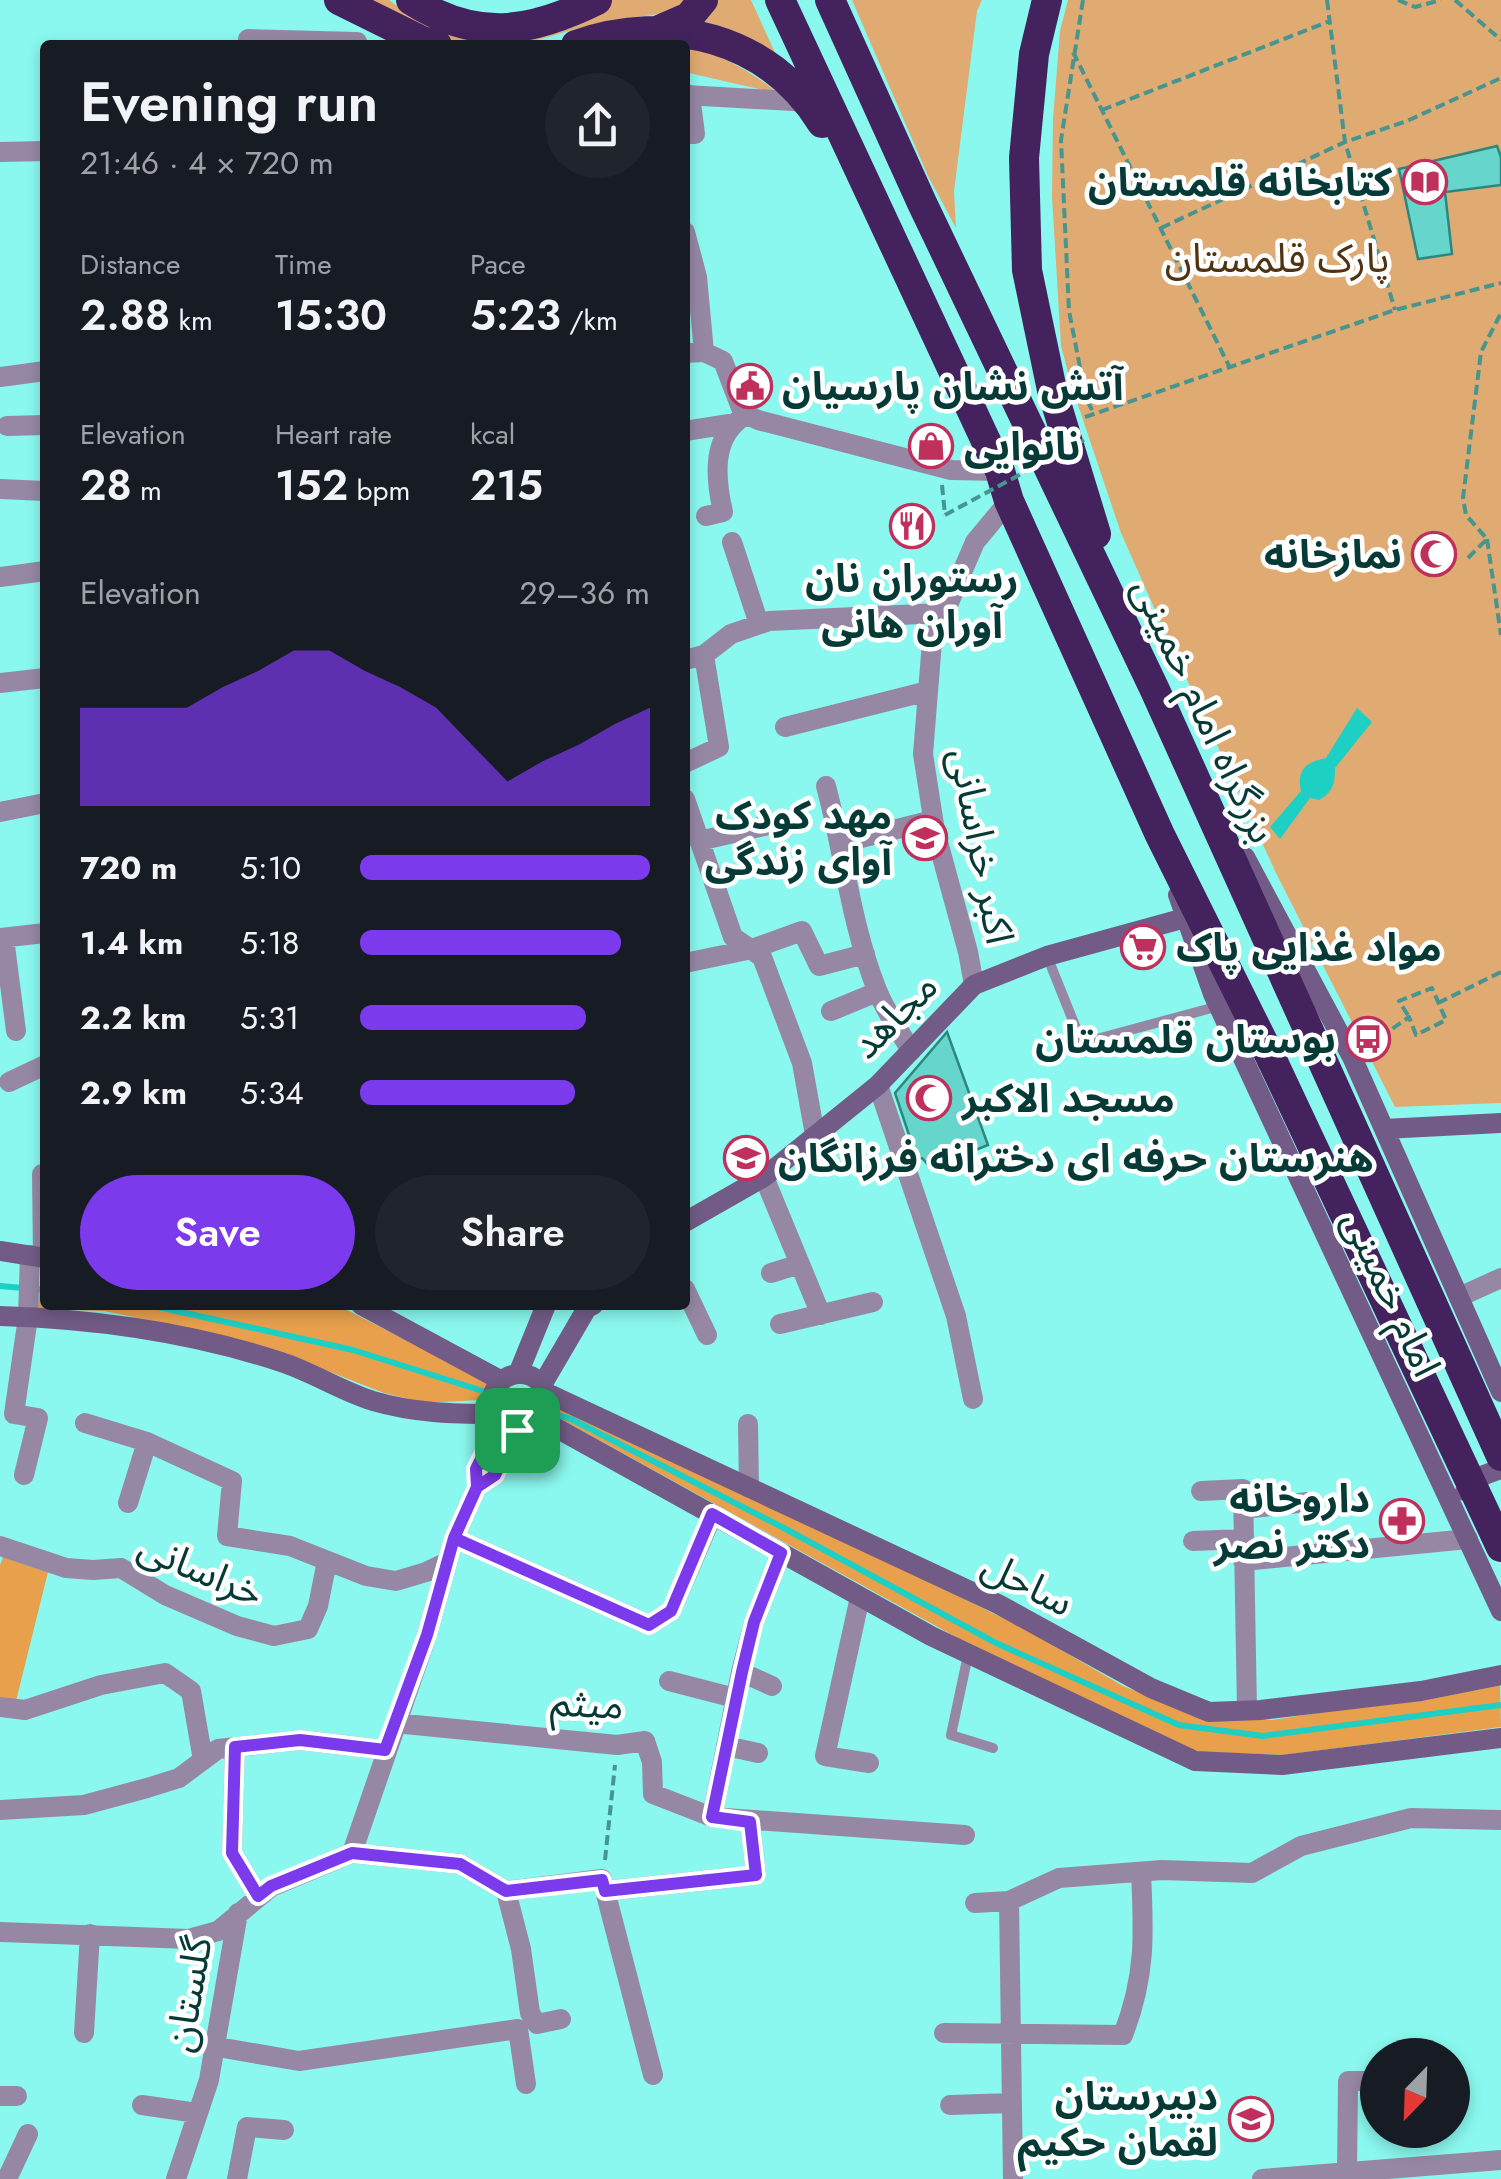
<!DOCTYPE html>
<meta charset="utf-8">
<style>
:root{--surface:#171b24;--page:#20242c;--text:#f1f3f6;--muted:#9ea1a6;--accent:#7c3aed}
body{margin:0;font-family:Jost,"Noto Sans Arabic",sans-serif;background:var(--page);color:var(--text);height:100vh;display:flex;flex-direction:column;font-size:38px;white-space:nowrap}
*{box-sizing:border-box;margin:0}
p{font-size:32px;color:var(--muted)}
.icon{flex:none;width:55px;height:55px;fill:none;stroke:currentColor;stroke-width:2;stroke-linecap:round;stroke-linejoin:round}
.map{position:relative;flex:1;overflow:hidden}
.details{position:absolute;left:40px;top:40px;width:650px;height:1270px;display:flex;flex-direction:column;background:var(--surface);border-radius:10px;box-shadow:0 5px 15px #0003}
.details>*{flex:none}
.needle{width:65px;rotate:203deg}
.buttons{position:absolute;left:1360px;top:2038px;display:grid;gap:20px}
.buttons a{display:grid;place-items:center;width:110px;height:110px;border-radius:50%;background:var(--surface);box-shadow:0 5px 15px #0003;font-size:50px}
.pin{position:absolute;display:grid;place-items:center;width:85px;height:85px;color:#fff;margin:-42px;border-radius:20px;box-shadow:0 5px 15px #0006}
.round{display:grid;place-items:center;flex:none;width:105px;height:105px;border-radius:52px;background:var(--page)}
.headline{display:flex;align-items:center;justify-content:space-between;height:170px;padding:0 40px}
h1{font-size:55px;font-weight:600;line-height:75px}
.stats{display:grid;grid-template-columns:repeat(3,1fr);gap:15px;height:170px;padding:10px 40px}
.stats div{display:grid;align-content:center}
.stats b{font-size:42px;font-weight:600}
.stats small{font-size:28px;font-weight:400}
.stats p{font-size:28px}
.chart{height:280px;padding:20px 40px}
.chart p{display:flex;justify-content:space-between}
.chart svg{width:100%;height:180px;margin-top:10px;fill:var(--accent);opacity:.7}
.cta{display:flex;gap:20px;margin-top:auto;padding:20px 40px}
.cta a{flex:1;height:115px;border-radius:60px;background:var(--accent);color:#fff;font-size:40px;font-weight:600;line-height:115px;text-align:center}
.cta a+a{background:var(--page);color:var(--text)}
ul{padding:0 40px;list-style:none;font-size:32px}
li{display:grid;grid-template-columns:160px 120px 1fr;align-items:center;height:75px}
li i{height:25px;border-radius:12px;background:var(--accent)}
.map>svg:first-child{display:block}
.green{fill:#e0ab72}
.forest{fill:#e8a04d}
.water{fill:#1ecfc3}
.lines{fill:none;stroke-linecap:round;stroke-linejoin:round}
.stream{stroke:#1ecfc3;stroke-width:6}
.building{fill:#66d5cb;stroke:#2f867f;stroke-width:2.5}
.path{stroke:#46958f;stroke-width:4;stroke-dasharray:10 5;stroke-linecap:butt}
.lane{stroke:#9688a5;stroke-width:10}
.street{stroke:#9688a5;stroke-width:20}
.secondary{stroke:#725c87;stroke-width:20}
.highway{stroke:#43225d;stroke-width:30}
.path-bridge{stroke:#46958f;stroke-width:4;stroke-dasharray:10 5;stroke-linecap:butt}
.highway-bridge{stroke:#43225d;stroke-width:30}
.route-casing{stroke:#fff;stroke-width:20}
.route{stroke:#7c3aed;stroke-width:12}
.labels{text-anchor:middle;stroke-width:9;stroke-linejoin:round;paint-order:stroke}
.poi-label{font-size:40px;font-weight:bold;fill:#063a36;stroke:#fff;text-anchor:end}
.park-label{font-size:40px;fill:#503310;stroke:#fff}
.street-label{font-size:40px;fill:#063a36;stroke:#fff}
</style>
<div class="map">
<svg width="1501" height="2179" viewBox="0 0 1501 2179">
<rect width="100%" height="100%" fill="#8af8ee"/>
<path class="green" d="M360 0H389L404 11 466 35 610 0H688C664 19 636 15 608 21 578 27 549 38 519 44 462 55 408 28 360 0Z
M714 0H751L782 68 699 23Z
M852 0H982L977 11 954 191 956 228 928 176Z
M1068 0H1501V1103L1395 1107 1276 873 1160 621 1121 533 1073 390 1061 346 1052 197 1053 119 1060 31Z
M685 46C721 53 751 72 780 94L685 72Z"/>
<path class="forest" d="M41 1264 45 1265V1305L341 1307 490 1383 480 1400 425 1403 384 1393 284 1354 211 1333 104 1311 38 1309Z
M558 1406 958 1596 1027 1630 1123 1686 1194 1714 1217 1719 1272 1720 1500 1685 1501 1727 1284 1755 1197 1752 985 1653 559 1418Z
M3 1557 48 1572 16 1701 0 1698V1565Z"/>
<path class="water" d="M1357 708 1372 722 1335 768C1335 784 1333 792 1319 800L1310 798 1280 839 1270 827 1301 791C1296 770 1306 762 1326 758Z"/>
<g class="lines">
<path class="stream" d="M0 1286 45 1290
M149 1305 353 1350 571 1419 782 1527 996 1643 1179 1725 1263 1736 1501 1705"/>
</g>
<path class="building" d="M1497 146 1501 157V185L1445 192 1452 254 1418 259 1399 169Z
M947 1032 988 1145 931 1168 922 1158 917 1159 895 1093Z"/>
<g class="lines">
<path class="path" d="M1083 0 1061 140 1069 311 1086 398 1094 414
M1327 0 1345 142 1395 310
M1398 0 1415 7 1441 0
M1455 0 1501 40
M1073 52 1229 366
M1102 110 1330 21
M1161 228 1345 142 1407 121 1501 78
M1085 417 1395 310 1501 283
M942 485 945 515
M1487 539 1501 635
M1468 558 1487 539 1466 515 1463 498 1481 352 1501 313
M1438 1003 1501 972
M1368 1046 1409 1017 1416 1035 1446 1020 1432 988 1399 1001 1409 1017
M605 1860 615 1765"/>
<path class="lane" d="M1047 956 1082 1043 1219 1006
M968 1655 951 1735 993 1748"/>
<path class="street" d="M248 39 357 42 358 45
M685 95 809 102
M685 134H695L690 95
M0 152 45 151
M685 232 697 277 704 352
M685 353 704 352 723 361 743 413 758 420 951 470 1000 471
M0 377 45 371
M7 426 45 425
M685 431 729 424
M0 489 45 491
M706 516 723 512C715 477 711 435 746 415
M732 542 759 624
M0 577 45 571
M685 660 704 655 731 634 769 621 942 613
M0 683 45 678
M785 727 928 691
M685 763 719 747 704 655
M826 786C844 853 851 925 877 990 885 1011 900 1031 911 1051
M685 799 733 937 762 957 802 1063 815 1135
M0 812 45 803
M699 841 781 822
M841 843 933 820
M0 938 45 933
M4 938 16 1031
M685 963 752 949 802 931 819 966 865 954
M974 985 968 952 935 831 923 754 932 642 975 542 1009 501
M831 1011 877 992
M9 1082 45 1065
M878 1085 956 1316 973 1399
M42 1174 43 1257
M764 1177 821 1315
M771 1273 800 1264
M685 1289 707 1335
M1459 1297 1501 1278
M780 1324 873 1302
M85 1423 147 1442 232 1481 227 1536 290 1546 366 1576 396 1581 426 1572 447 1562
M748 1424 749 1488
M24 1475 38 1418 14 1414 28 1317 30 1255
M477 1487 495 1475 517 1430
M1201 1491 1243 1489 1247 1710
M128 1503 147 1442
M1243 1509 1308 1502
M454 1538 649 1625 671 1611 713 1514
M1193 1541 1243 1539
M0 1546 66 1568 93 1570 121 1568 165 1595 237 1626 274 1636 308 1629 318 1606 327 1561
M1243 1561 1468 1539
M860 1597 825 1756 869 1763
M741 1672 772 1686
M669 1681 735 1698
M0 1707 25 1710 101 1685 165 1673 191 1691 203 1760
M395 1723 617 1745 645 1741 652 1762 653 1794 712 1817 965 1835
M726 1746 758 1753
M235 1747 232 1853 258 1896
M0 1810 84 1805 147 1788 179 1778 218 1749 300 1740 385 1750
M712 1817 741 1672 754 1622 781 1553
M352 1853 460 1864 506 1891 602 1879 653 2075
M506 1891 521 1949 530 2013 537 2024 561 2019
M605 1891 756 1875 750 1822
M1009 1901 1013 2179
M975 1903 1009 1901 1059 1878 1162 1870 1252 1873 1301 1846 1411 1818 1501 1820
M0 1932 189 1939 218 1931 271 1887 352 1853 427 1635 454 1538 477 1487V1469L500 1421
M84 2033 90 1934
M944 2033 1123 2035C1146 1976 1144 1934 1141 1872
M212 2046 299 2061 518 2029 526 2084
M0 2096H17
M142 2105 197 2113
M950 2105 1012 2103
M1347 2172 1348 2081H1378
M7 2179 28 2134
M176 2179 209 2080 238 1913
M237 2179 247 2127 284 2130
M1262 2179 1501 2160"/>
<path class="secondary" d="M1245 857 1352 1057 1501 1392
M1178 895 1213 994 1501 1611
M1384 1129 1501 1123
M685 1222 764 1177 878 1085 974 985 1047 956 1185 918
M0 1251 45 1258
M361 1305 502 1381
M0 1316C95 1319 190 1332 281 1362 312 1372 341 1391 373 1401 414 1413 453 1414 495 1414
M518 1374 546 1305
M492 1402a28 28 0 1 1 56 0a28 28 0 1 1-56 0Z
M542 1385 587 1308 593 1305
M547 1393 998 1604 1151 1688 1209 1712 1261 1710 1421 1691 1501 1675
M542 1420 931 1636 1195 1761 1282 1765 1501 1738
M1465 1491 1484 1475 1501 1469"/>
<path class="highway" d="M339 0 422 41 437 45
M411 0C477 42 530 33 597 0
M780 0 1000 471 1009 501 1160 835 1272 1060
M830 0 922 203 1154 688 1501 1456
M1047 0 1034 54 1024 158 1027 270 1052 390 1096 534
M659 30 689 17 703 0
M576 45C669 12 769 38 822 123"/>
<path class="path-bridge" d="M945 515 1084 440"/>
<path class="highway-bridge" d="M1272 1060 1501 1547"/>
</g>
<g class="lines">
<defs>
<path id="route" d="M517 1430 495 1475 477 1487 454 1538 427 1635 385 1750 300 1740 235 1747 232 1853 258 1896 271 1886 352 1853 460 1864 506 1891 602 1880 605 1891 756 1875 750 1822 712 1817 742 1672 754 1622 781 1553 712 1514 671 1611 649 1625 454 1538 477 1487 476 1469 500 1421 517 1430"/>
</defs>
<use href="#route" class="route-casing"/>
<use href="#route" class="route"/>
</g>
<defs>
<symbol id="library-ring" viewBox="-11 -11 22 22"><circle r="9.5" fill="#fff" stroke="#bf315c" stroke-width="1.5"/><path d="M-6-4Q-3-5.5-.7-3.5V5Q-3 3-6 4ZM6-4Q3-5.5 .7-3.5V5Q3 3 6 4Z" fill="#bf315c"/></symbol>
<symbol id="civic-ring" viewBox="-11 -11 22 22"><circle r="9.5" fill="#fff" stroke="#bf315c" stroke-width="1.5"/><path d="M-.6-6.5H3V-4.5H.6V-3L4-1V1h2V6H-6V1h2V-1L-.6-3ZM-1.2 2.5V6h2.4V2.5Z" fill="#bf315c"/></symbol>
<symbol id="shop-ring" viewBox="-11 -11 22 22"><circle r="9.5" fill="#fff" stroke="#bf315c" stroke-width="1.5"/><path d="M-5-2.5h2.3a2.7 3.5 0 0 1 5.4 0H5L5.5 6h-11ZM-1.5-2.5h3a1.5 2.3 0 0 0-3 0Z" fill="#bf315c"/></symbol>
<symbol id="restaurant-ring" viewBox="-11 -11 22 22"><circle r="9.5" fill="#fff" stroke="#bf315c" stroke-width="1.5"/><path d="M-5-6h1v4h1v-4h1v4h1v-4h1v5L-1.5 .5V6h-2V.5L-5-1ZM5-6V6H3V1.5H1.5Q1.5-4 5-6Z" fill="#bf315c"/></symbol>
<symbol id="mosque-ring" viewBox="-11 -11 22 22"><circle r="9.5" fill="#fff" stroke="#bf315c" stroke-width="1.5"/><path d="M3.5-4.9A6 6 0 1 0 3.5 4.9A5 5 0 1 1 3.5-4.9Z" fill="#bf315c"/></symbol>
<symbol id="school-ring" viewBox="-11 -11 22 22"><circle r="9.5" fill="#fff" stroke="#bf315c" stroke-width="1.5"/><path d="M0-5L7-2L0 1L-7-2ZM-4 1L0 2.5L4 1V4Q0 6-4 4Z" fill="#bf315c"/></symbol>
<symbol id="supermarket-ring" viewBox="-11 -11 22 22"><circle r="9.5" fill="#fff" stroke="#bf315c" stroke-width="1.5"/><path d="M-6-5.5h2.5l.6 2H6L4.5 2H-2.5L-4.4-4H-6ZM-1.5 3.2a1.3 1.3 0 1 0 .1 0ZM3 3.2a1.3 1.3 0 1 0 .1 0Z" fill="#bf315c"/></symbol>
<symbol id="bus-ring" viewBox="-11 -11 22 22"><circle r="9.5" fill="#fff" stroke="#bf315c" stroke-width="1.5"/><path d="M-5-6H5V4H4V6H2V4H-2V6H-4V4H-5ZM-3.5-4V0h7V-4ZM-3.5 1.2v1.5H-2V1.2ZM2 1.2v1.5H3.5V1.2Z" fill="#bf315c"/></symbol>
<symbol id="pharmacy-ring" viewBox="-11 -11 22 22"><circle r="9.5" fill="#fff" stroke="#bf315c" stroke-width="1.5"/><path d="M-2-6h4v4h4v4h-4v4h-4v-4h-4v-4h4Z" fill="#bf315c"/></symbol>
</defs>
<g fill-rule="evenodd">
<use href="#library-ring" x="1400" y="157" width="50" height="50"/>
<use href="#civic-ring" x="725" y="361" width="50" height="50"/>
<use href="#shop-ring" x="906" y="421" width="50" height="50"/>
<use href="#restaurant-ring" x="887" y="501" width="50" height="50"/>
<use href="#mosque-ring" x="1409" y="529" width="50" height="50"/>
<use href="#school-ring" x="900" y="813" width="50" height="50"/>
<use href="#supermarket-ring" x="1118" y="922" width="50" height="50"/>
<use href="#bus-ring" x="1343" y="1014" width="50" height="50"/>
<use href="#mosque-ring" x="904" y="1073" width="50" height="50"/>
<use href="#school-ring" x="721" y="1133" width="50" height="50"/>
<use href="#pharmacy-ring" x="1377" y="1496" width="50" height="50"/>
<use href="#school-ring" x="1226" y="2094" width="50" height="50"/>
</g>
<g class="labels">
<g class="poi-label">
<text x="1392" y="196">کتابخانه قلمستان</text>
<text x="782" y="400" text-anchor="start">آتش نشان پارسیان</text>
<text x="964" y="460" text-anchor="start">نانوایی</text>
<text x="1402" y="568">نمازخانه</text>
<text x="912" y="592" text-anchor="middle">رستوران نان<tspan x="912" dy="46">آوران هانی</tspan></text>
<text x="892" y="829">مهد کودک<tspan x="892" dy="46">آوای زندگی</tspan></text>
<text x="1176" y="961" text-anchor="start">مواد غذایی پاک</text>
<text x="1336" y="1053">بوستان قلمستان</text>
<text x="962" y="1112" text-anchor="start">مسجد الاکبر</text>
<text x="778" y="1172" text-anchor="start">هنرستان حرفه ای دخترانه فرزانگان</text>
<text x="1370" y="1512">داروخانه<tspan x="1370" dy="46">دکتر نصر</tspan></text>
<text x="1218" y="2110">دبیرستان<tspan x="1218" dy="46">لقمان حکیم</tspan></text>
</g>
<g class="park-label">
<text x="1277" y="272">پارک قلمستان</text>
</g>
<g class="street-label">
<text transform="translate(1205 710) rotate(65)" y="14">بزرگراه امام خمینی</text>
<text transform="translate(982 846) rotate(79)" y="14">اکبر خراسانی</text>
<text transform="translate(894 1015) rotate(-45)" y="14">مجاهد</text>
<text transform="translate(1392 1293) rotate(65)" y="14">امام خمینی</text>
<text transform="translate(201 1569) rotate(23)" y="14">خراسانی</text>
<text transform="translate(1028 1583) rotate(27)" y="14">ساحل</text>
<text transform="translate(587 1703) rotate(3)" y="14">میثم</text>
<text transform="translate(188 1994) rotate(-80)" y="14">گلستان</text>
</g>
</g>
</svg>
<div class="buttons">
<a><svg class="needle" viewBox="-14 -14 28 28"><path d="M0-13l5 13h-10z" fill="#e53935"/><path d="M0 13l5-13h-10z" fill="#9ea1a6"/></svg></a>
</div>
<div class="pin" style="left:517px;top:1430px;background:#1e9e55"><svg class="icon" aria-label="arrive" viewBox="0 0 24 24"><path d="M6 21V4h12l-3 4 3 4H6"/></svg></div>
<section class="details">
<div class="headline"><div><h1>Evening run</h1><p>21:46 · 4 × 720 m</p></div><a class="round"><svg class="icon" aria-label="share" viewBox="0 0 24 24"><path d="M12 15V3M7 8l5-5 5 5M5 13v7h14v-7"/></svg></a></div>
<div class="stats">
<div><p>Distance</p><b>2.88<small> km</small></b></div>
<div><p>Time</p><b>15:30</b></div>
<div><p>Pace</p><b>5:23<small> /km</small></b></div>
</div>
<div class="stats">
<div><p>Elevation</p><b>28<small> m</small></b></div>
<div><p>Heart rate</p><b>152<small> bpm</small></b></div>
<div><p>kcal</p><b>215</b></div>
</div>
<div class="chart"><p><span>Elevation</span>29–36 m</p>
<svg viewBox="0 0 160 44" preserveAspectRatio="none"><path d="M0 44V20L10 20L20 20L30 20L40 15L50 11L60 6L70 6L80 11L90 15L100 20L110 29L120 38L130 33L140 29L150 24L160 20V44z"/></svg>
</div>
<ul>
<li><b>720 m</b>5:10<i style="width:100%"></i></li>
<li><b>1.4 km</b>5:18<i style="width:90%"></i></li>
<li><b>2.2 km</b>5:31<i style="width:78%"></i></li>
<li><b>2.9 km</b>5:34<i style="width:74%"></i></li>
</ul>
<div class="cta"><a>Save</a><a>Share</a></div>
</section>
</div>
